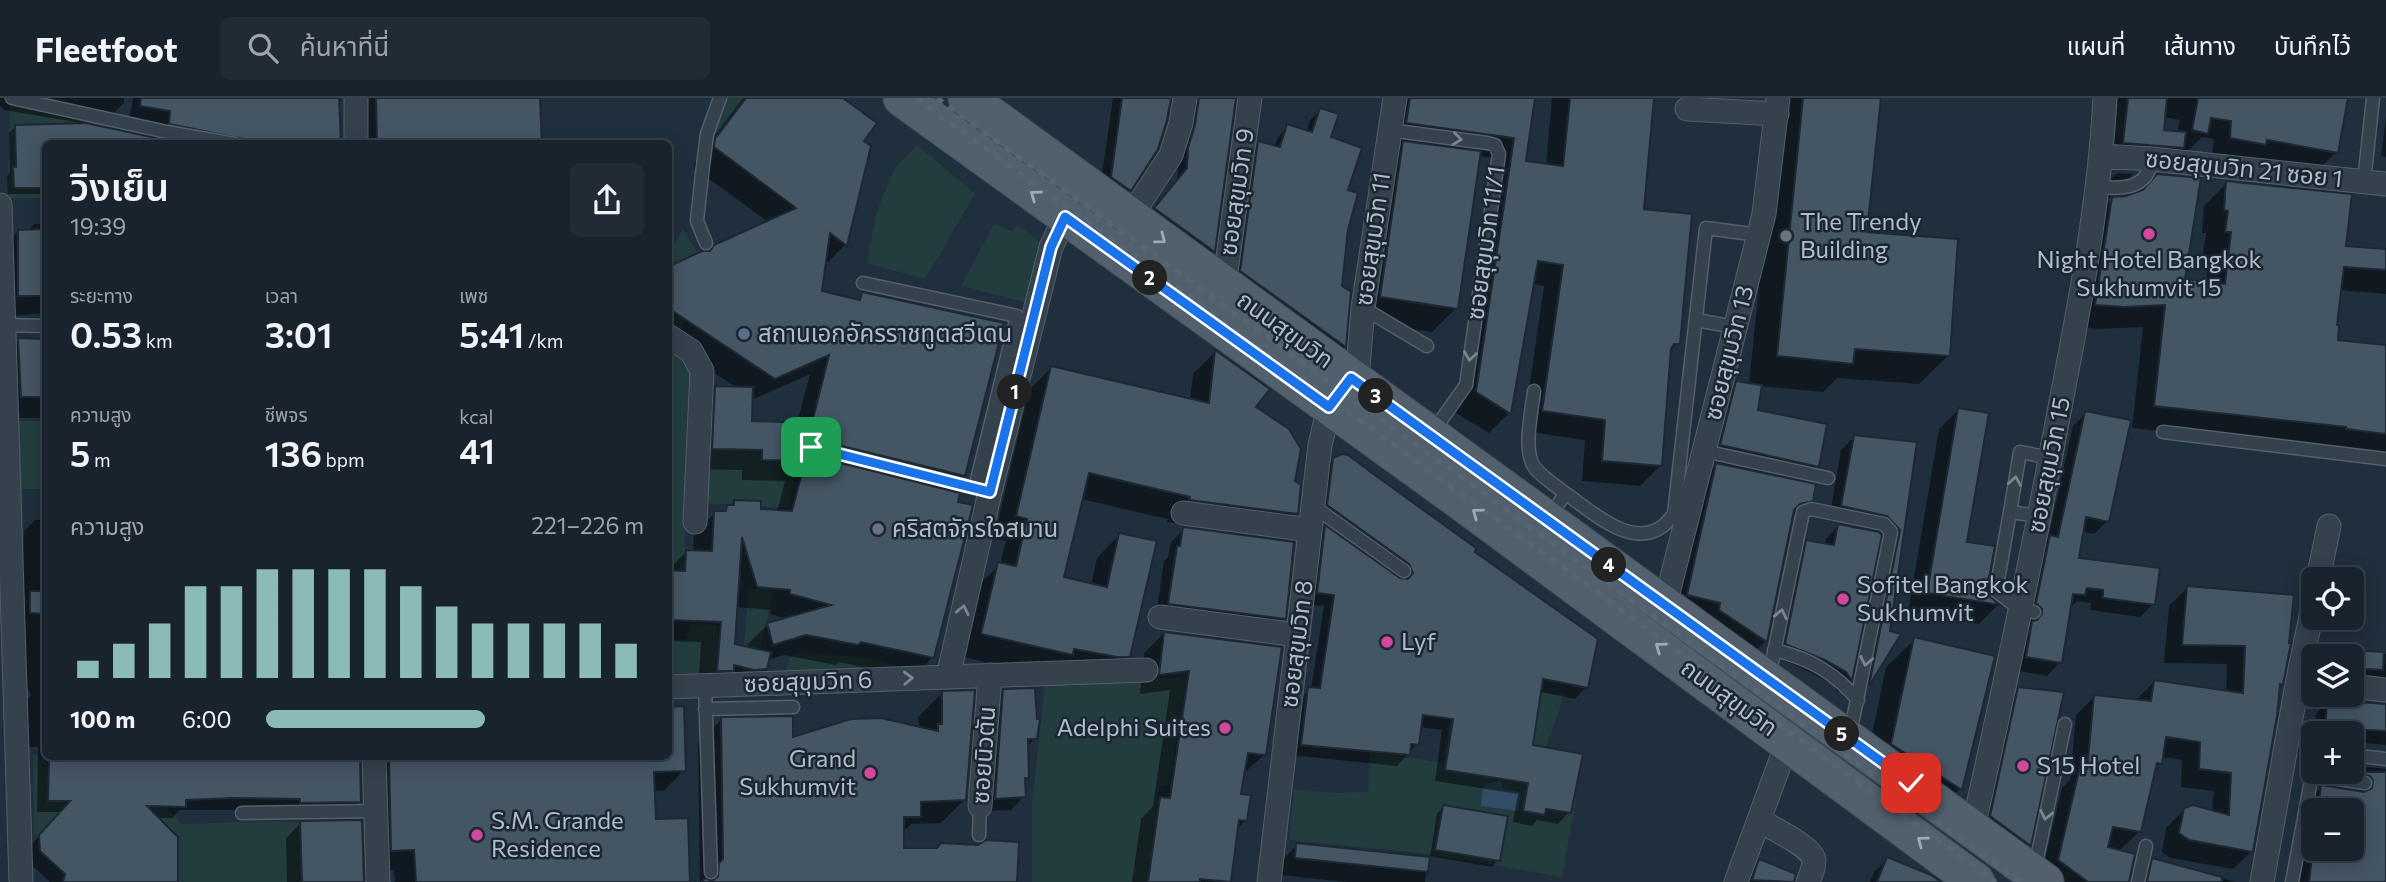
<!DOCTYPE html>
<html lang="th">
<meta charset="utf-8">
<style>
:root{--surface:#18232e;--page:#212b36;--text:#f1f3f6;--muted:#9fa4aa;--line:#36404a;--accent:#8bbbb9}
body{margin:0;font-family:Commissioner,"Noto Sans Thai",sans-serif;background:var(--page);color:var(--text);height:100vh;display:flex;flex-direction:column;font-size:26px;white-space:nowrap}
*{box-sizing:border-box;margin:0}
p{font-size:23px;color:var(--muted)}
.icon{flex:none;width:38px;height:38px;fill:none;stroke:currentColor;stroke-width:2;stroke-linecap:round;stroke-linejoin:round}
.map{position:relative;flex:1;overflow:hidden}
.details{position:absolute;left:42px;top:42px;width:630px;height:620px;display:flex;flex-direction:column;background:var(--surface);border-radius:10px;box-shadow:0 4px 18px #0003,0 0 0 2px var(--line)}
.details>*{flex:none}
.controls{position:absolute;left:2301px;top:469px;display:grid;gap:14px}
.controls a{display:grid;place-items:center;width:63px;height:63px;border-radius:10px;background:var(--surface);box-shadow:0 4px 18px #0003,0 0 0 2px var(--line);font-size:35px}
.pin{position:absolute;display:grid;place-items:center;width:60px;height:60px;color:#fff;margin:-30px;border-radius:14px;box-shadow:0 4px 10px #0006}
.km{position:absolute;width:35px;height:35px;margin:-18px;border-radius:50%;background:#222;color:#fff;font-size:19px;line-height:35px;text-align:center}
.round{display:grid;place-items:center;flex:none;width:74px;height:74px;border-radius:10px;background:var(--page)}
.summary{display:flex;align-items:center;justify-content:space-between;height:119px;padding:0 28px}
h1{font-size:38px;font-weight:600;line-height:52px}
.metrics{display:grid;grid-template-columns:repeat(3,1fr);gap:10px;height:119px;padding:7px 28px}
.metrics div{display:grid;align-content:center}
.metrics b{font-size:35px;font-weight:600}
.metrics small{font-size:19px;font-weight:400}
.metrics p{font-size:19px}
.chart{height:196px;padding:14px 28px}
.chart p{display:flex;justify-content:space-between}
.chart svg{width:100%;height:126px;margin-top:7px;stroke:var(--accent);stroke-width:6}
ul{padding:0 28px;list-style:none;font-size:23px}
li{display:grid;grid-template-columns:112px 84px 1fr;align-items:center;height:52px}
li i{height:18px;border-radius:9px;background:var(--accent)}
header{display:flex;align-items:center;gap:42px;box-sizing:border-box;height:98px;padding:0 35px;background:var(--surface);border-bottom:2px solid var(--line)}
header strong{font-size:33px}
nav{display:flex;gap:38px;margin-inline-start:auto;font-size:24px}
.search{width:490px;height:63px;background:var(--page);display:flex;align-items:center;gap:18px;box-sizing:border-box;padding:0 24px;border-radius:10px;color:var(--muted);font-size:26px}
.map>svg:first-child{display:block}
.green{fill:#233d3e}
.water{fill:#334d66}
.shadow{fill:#0007;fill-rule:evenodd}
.building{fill:#445564;stroke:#1c2834;stroke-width:2}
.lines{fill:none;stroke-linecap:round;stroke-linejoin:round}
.service-casing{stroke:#535f6b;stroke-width:15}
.minor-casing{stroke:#535f6b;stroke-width:25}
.primary-casing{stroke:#3e4a56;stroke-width:39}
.service{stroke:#35414d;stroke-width:12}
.minor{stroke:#35414d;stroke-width:23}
.primary{stroke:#52606d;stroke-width:37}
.rail{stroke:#566574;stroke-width:5;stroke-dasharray:7 7;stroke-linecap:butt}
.oneway{stroke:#798591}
.oneway2{stroke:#9daab7}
.route-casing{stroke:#fff;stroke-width:14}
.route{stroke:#1a73e8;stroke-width:9}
.hotel-dot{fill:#d1479c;stroke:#1a2632;stroke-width:2.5}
.worship-dot{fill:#6b7280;stroke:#1a2632;stroke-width:2.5}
.service-dot{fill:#5c6f8a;stroke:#1a2632;stroke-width:2.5}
.labels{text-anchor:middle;stroke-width:5;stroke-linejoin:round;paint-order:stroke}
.street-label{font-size:24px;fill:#b0bcc9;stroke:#1a2632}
.poi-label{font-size:24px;fill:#b0bcc9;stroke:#1a2632;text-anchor:start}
</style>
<header>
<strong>Fleetfoot</strong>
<div class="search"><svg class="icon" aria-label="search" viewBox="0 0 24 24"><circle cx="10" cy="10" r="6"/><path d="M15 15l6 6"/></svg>ค้นหาที่นี่</div>
<nav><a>แผนที่</a><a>เส้นทาง</a><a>บันทึกไว้</a></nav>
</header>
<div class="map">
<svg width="2386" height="784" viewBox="0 0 2386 784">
<rect width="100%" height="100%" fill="#202f3d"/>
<path class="green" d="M726 0H767L731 47 711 39Z
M10 5 105 26 102 45 46 46 45 100H8Z
M917 47 975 96 925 181 867 165 876 116 895 69Z
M994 126 1013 134 1017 127 1043 146 1028 205 961 188Z
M683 131 701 160 681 234 669 225 668 155Z
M669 247 678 254 696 276 684 449 694 451V476L669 509Z
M19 323H45V391H21Z
M705 334 804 343 788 410 701 405Z
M749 491H774L754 577 741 578Z
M689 526 718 527 716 579 669 581 668 533 674 542 687 541Z
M801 553 884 563 903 572 784 576 789 561Z
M1456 577 1564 597 1532 692 1576 701 1562 779 1430 756 1289 742 1294 691 1335 695 1368 694 1370 654 1443 665Z
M1187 579 1169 686 1159 689 1148 784H1032V707L1045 585 1077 589 1084 583Z
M33 656 46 662 50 697 148 711 149 658H169L168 712 182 726 270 723 310 725 312 784H178V739L162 723 56 718 39 737 34 738Z"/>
<path class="water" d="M1500 683 1504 691 1521 694 1518 713 1481 708 1483 689H1486V686Z"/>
<path class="shadow" d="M0 0H124V5L99 30 46 46V96H8L7 78 10 75 9 35 16 28 82 25 4 12 0 8Z
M133 0H338L339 46H147L148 36 127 33Z
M365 0H538L540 46H366Z
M743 0H840L861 43 869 49 845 147 824 168 820 195 856 203 863 196 963 378 947 394 933 559 912 580 839 564 836 567 784 557 768 562 766 571 745 591 698 593 701 544 668 543V472L687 453 693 454 694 435 715 415H721L735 403 759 413 777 414 785 383 742 382V372L693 371 695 310 716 289 737 290 668 244V173L673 168 710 155 768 124 694 70 695 64ZM810 276 797 326 750 325 751 299 754 301ZM736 509 771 512 770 516 788 521 768 526 747 547 748 551 734 548Z
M1113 0H1170L1157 50 1129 92 1118 103 1100 90Z
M1182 0H1234L1213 153 1202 164 1144 122 1177 83Z
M1393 0H1533L1524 65 1546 68 1552 0H1652L1642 113 1678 245 1669 254 1661 367 1640 388 1582 383 1585 342 1523 333 1544 188 1532 186 1509 315 1489 335 1456 315 1494 60 1479 58 1456 210 1432 234 1357 223 1380 69 1401 47 1386 45Z
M1778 0H1879L1865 136 1948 258 1919 286 1837 280 1823 294 1760 288 1756 313 1818 368 1801 385 1812 402 1797 417 1791 418 1766 543 1751 557 1673 512 1702 381 1718 365 1706 362 1722 300 1737 285 1749 286Z
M2111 0H2346L2336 54 2318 72 2251 60 2246 65 2212 58 2214 41 2202 39 2188 53 2180 52 2164 68 2106 63ZM2163 19 2180 22 2177 35 2162 33Z
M1321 12 1346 93V132L1340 189 1349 195 1344 249 1334 258 1231 183 1249 55 1259 45 1274 50 1278 39 1288 28 1306 34 1310 22Z
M2386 18V59L2381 58Z
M2117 75 2133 76 2109 100 2099 107 2088 103Z
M2227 85 2344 149 2386 152V196L2339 192 2336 243 2386 249V361L2325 351 2132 330 2143 229 2100 231 2073 229 2090 123 2113 100 2183 183 2206 185 2209 157 2203 156 2206 135H2202L2204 108Z
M34 126H46V215L0 219V152L18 133H27Z
M19 242H46V320H0V261Z
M1215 254 1254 310 1293 384 1296 415 1274 438 1167 424 1168 421 1081 401 1062 480 1091 487 1097 460 1119 437 1129 558 1106 580 1049 579 960 558 976 489 1000 467 1006 443 994 441 1029 292 1052 269 1190 302 1193 276Z
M668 261H673L668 313Z
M1959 311 1965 445 1989 501 1998 507 1979 526 1908 514 1939 331Z
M2086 315 2107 423 2094 436 2082 434 2077 461 2153 506 2140 519 2090 512 2091 505 2077 503 2070 510 2060 564 2047 578 2014 572 2020 538 2030 528V524L2024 519 2037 452 2048 441 2073 328Z
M1854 339 1915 346 1888 535 1899 537 1867 587 1857 597 1887 446 1880 437 1850 582 1838 594 1833 587 1800 569 1773 559 1794 457 1807 444 1825 447 1826 441 1839 427 1878 435 1873 430 1829 421 1841 352Z
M1334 361 1473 455 1586 589 1575 601 1540 594 1531 649 1569 714 1558 726 1537 722 1532 728 1513 724 1518 696 1435 683 1442 632 1419 629 1417 646 1397 668 1290 657 1297 602 1311 591 1324 508 1307 506 1314 440 1325 429 1403 484 1398 477 1316 419 1322 373Z
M35 422H46V658H359L360 704 348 715 289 712H180L172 720H156L176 784H50L29 764 28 750 62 714H37L38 649H22L23 605 31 597 22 578 25 526H19L22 503 24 433Z
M1184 431 1284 520 1271 534 1156 519 1164 463 1168 459 1171 444Z
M2188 489 2292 498 2281 586 2278 589 2252 753 2233 771 2170 760 2162 754 2166 730 2185 711 2212 714 2214 693 2181 689 2182 662 2161 659 2160 665 2154 672 2140 733 2119 753 2128 784H2044L2040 781 2062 690 2070 682 2076 617 2094 599 2135 603 2154 584 2226 594 2227 566 2164 565 2169 508Z
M1164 535 1264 657 1243 676 1239 697 1246 722 1236 732 1229 784H1132L1141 721 1153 708 1170 592 1140 596 1144 555Z
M1915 541 1960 691 1932 719 1864 675 1886 569Z
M2320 550 2386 556V594L2352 582V558H2314V582L2311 585 2303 584 2308 562Z
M2019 591 2062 596 2029 747 2016 760 1978 731 2006 604Z
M1004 593 1036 640 1026 649 1027 679 1023 683 1024 698 1011 712 982 713 990 606Z
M942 595 965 701 941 725 911 726 902 735V751L1015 784H700L698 645 722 621 792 641 919 631 918 619Z
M2327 604 2386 606V647L2352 644V635H2314V656L2290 654 2293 641 2305 629H2315L2316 616Z
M368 658H668L684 672 664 693H653L654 723 688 784H395L394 772 371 773Z
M2352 667 2386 671V784H2300L2310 701 2322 689 2361 695 2359 690 2314 674H2352ZM2314 712H2352V751H2314Z
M1443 709 1498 762 1492 769 1430 758 1437 716Z
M301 725 363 784H287L286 740Z
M1297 747 1428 761 1425 784H1346L1279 777 1280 764Z
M1888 761 1922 784H1870L1874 774Z
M2153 762 2235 784H2133Z
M1760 763 1794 777 1793 784H1746L1751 772Z"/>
<path class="building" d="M141 0H339L341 46H268L169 26 170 13 140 8Z
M376 0H540L542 46H377Z
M746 0H843L877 25 864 43 871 48 847 148 830 135 822 193 860 202 862 194 1004 225 965 378 813 341 805 342 802 348 804 355 809 357 960 395 958 404 973 407 934 560 861 544 858 547 806 537 773 547 767 525 831 507 790 496V492L757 489 742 439 735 546 771 554 767 571 754 572 734 567V573H717L721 524 668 522V472L685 473 686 452 712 453 714 413H726L727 407H734V402L761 403V411L792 413 805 363 762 362V352L712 351 715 288 753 289 752 323 812 325 829 257 775 281 668 210 672 167 702 153H710L714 147 796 110 714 49 715 41Z
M1122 0H1171L1167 22 1158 51 1131 93 1111 79Z
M1199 0H1236L1215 154 1154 110 1187 70 1188 50 1195 27Z
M1410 0H1535L1526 63 1563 68 1570 0H1654L1644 111 1692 116 1680 246H1674L1671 251 1662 368 1602 363 1605 322 1542 313 1563 167 1538 163 1511 316 1476 294 1514 40 1406 25Z
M1803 0H1881L1867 134 1958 141 1950 258 1855 251 1853 266 1777 258Z
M2128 0H2167L2164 32 2186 34 2184 50 2123 45Z
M2198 0H2348L2338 55 2267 42 2266 47 2230 40 2231 23 2211 20 2208 36 2192 32Z
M1320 10 1339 16 1331 39 1362 50 1348 92 1358 95 1348 132 1342 188 1351 194 1346 249 1240 173 1258 43 1280 49 1287 26 1312 34Z
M86 25 156 40 155 46H46V90H14L13 69H16L15 27Z
M1403 43 1481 53 1458 211 1380 199Z
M2157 76 2201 80 2185 181 2225 186 2231 134H2225L2228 113 2224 112 2226 83 2352 96 2346 148 2386 151V172L2344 169 2337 227H2339L2338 242 2386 247V336L2346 331V329L2154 308 2165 207 2124 209 2095 207 2112 99 2126 98 2143 92Z
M46 131V185H42V198H18V132Z
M18 240 46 241V299H21Z
M1215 252 1270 291 1256 309 1289 331 1301 351 1295 383 1301 387 1298 416 1189 402 1190 399 1089 375 1064 479 1107 489 1119 435 1157 443 1130 559H1117L1074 551 1073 557 981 536 998 464 1016 468 1027 421 1016 418 1051 268 1209 305Z
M1736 283 1762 287 1758 312 1827 326 1819 369 1720 347Z
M1958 310 1989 315 1967 444 1995 448 1987 492 1990 499 2000 507 1927 495Z
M2085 313 2131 322 2109 424 2086 419 2079 460 2160 470 2155 507 2103 500V492L2087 490 2085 497 2073 496 2062 565 2026 559 2032 523 2037 522 2042 516V511L2036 505 2050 437 2058 439Z
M1854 337 1917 344 1890 533 1901 536 1869 588 1900 432 1887 418 1841 408Z
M1342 356 1348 357 1372 375 1476 450 1475 454 1598 541 1588 590 1543 581 1533 647 1583 656 1571 715 1546 711 1545 717 1523 713 1528 685 1445 672 1453 621 1423 617 1419 647 1411 646 1410 657 1301 647 1308 589 1320 590 1334 497 1317 495 1325 427 1400 480 1408 481 1413 475 1409 466 1327 407 1333 360Z
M1716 365 1816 386 1813 403 1800 406 1794 412 1767 544 1719 512 1720 505 1687 497Z
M1838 426 1879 434 1882 437 1852 583 1846 574 1825 562 1785 546 1806 442 1834 447Z
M1183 429 1294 444 1286 521 1168 506 1177 448H1180Z
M2187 488 2294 497 2289 545H2291L2283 587 2280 586 2277 618 2253 754 2189 742 2179 735 2184 710 2193 707 2229 717 2231 675 2199 671 2200 644 2166 639 2162 666 2157 665 2141 734 2113 729 2108 749 2135 756 2129 784H2088L2058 762 2080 669 2087 671 2094 597 2151 603 2154 582 2243 595 2245 548 2182 547Z
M30 493H46V516L30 515Z
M1164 534 1282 549 1266 657 1248 655 1241 696 1251 697 1247 723 1239 722 1231 784 1200 781V784H1148L1160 699 1170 700 1189 573 1159 577Z
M1914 539 1995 558 1962 692 1891 646Z
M2352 552 2384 554 2383 572 2352 570Z
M2018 589 2064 594 2031 748 1990 718Z
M1035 590 1037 621H1040L1037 641H1028L1029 680H1025L1026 699 995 701 1003 591Z
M975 592 966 702 921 704V719H904V750H937L941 745 978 747 986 742 1019 744 1017 784H702L705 780 712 783 718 779 719 765 723 761 721 619 793 618V639L851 621 881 620 938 633V626H942V593Z
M2327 602 2386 606V633L2348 631 2347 635H2325Z
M684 608 686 673 654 674 656 721 688 720 690 784H416L414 752 391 753 389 658H668V609Z
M2304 627 2314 628V644L2301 643Z
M49 658 171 661V658H360L361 704 300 705V701L234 700 186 702V709L147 708 178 739V784H63L65 776 40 753 39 737 70 703H48Z
M2349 674H2386V784H2309L2313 751H2352V712H2318L2321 687 2364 694 2372 690 2373 682 2370 678Z
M1443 707 1508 718 1500 763 1435 752Z
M362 722 364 784H302L300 723Z
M1296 745 1430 759 1428 774 1295 760Z
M1887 759 1931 777 1941 784H1877Z
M2152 760 2222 779V784H2147Z
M1759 761 1796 776 1794 784 1752 782Z"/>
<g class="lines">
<defs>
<path id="service" d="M12 0 167 34 235 46
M1389 32 1487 45 1495 47 1499 56 1466 287 1432 335
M2364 84 2373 0
M2097 89C2121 91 2148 92 2152 61
M706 145 697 123 702 76 707 36 720 0
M1363 210 1427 248
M1696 222 1735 229
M4 227 46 228
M1534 293C1532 313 1522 353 1535 370 1542 379 1555 387 1565 395
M2163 334 2386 361
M811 349 975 390 1017 218 863 185
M1704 353 1828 380
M1313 408 1404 473
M2010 414 1996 493 2020 511 2034 514
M2039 418 2010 414 2020 354 2051 360
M1550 420 1565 395C1590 412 1631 452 1663 428 1667 425 1671 419 1674 416L1706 130 1759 137
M1774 552C1809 560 1835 575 1858 602
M1769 579 1803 414 1811 411 1884 426 1891 434 1850 636
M705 588 711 774
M705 611 793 609
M2352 657 2386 661
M2311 677 2365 685
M242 715 377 713
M979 737 980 708
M2035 770 2065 626
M2138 784 2146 748
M2292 784 2314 666"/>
<path id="minor" d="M356 0V46
M1687 11 1777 16
M2101 58 2152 61 2386 86
M0 107 21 784
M1131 118 1171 57 1181 25 1185 0
M1224 188 1250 0
M668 238 691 253 702 273 695 424
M1351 280 1358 269 1363 210 1395 0
M1183 415 1310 432
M2318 481 2329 428
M1665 507 1764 116 1778 0
M1160 519 1298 537
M948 579 990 394 1051 149 1065 119
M2352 588 2386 592
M668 589 1146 572
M374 658 378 784
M980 708 990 577
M1760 723C1772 730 1812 749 1814 762 1814 769 1811 777 1808 784
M1973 730C2003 597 2031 464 2056 330 2077 221 2099 111 2105 0
M1269 784 1312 416 1320 347 1329 309
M1736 784 1788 643
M2262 784 2298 581 2314 504"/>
<path id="primary" d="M902 0 1455 399 1976 784
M967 0 2045 784"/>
</defs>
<use href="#service" class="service-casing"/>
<use href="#minor" class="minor-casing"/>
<use href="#primary" class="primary-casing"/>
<use href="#service" class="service"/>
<use href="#minor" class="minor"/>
<use href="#primary" class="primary"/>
<path class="rail" d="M916 0 1996 784
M937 0 2021 784"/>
</g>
<defs><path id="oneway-chevron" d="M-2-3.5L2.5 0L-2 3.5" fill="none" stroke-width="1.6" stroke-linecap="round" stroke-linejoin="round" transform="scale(1.75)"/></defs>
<g class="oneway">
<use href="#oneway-chevron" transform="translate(1457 41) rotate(7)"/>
<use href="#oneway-chevron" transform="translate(1470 258) rotate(98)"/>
<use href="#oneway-chevron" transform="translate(2015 383) rotate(-81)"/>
<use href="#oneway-chevron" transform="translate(963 512) rotate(-77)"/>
<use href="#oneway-chevron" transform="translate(1781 516) rotate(-78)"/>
<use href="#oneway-chevron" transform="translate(1866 563) rotate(101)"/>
<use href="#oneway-chevron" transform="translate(908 580) rotate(-2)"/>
<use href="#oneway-chevron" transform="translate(2046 717) rotate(102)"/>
</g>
<g class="oneway2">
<use href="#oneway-chevron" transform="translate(1035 97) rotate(-144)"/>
<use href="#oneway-chevron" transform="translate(1161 141) rotate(37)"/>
<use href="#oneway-chevron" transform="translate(1477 415) rotate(-144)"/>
<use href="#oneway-chevron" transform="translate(1660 549) rotate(-144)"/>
<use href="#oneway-chevron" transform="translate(1922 743) rotate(-143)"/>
</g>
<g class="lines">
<defs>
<path id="route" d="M811 349 990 394 1051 149 1065 119 1329 309 1351 280 1911 685"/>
</defs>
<use href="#route" class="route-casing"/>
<use href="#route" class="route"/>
</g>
<g class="hotel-dot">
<circle cx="2149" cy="136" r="7"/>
<circle cx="1843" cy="501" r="7"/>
<circle cx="1387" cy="544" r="7"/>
<circle cx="1225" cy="630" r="7"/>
<circle cx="2023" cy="668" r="7"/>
<circle cx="870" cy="675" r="7"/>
<circle cx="477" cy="737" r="7"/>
</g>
<g class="worship-dot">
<circle cx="1786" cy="138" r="7"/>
<circle cx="878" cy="431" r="7"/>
</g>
<circle class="service-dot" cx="744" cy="236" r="7"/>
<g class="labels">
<g class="street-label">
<text transform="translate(2244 71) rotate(6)" y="8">ซอยสุขุมวิท 21 ซอย 1</text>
<text transform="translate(1237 94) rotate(-82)" y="8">ซอยสุขุมวิท 9</text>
<text transform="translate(1373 141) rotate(-82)" y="8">ซอยสุขุมวิท 11</text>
<text transform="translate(1486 145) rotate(-82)" y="8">ซอยสุขุมวิท 11/1</text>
<text transform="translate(1285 232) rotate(36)" y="8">ถนนสุขุมวิท</text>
<text transform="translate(1729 255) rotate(-76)" y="8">ซอยสุขุมวิท 13</text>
<text transform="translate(2049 367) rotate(-79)" y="8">ซอยสุขุมวิท 15</text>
<text transform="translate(1297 546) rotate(-83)" y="8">ซอยสุขุมวิท 8</text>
<text transform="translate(808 584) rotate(-2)" y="8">ซอยสุขุมวิท 6</text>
<text transform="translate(1729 600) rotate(36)" y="8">ถนนสุขุมวิท</text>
<text transform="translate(984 657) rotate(-86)" y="8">ซอยนิวตัน</text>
</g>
<g class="poi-label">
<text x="1800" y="132">The Trendy<tspan x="1800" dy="28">Building</tspan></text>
<text x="2149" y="170" text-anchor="middle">Night Hotel Bangkok<tspan x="2149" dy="28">Sukhumvit 15</tspan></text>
<text x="758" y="244">สถานเอกอัครราชทูตสวีเดน</text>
<text x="892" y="439">คริสตจักรใจสมาน</text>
<text x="1857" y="495">Sofitel Bangkok<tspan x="1857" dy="28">Sukhumvit</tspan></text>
<text x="1401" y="552">Lyf</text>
<text x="1211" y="638" text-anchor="end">Adelphi Suites</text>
<text x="856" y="669" text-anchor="end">Grand<tspan x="856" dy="28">Sukhumvit</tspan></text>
<text x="2037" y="676">S15 Hotel</text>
<text x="491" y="731">S.M. Grande<tspan x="491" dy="28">Residence</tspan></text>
</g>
</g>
</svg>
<div class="controls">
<a><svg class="icon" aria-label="locate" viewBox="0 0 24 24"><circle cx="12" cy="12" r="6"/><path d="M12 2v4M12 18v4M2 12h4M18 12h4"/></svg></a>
<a><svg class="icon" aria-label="layers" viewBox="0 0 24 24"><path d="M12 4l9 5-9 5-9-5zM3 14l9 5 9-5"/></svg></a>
<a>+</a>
<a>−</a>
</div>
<div class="pin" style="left:811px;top:349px;background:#1e9e55"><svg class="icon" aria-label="arrive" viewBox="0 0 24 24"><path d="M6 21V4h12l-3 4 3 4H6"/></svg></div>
<div class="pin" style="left:1911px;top:685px;background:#d93025"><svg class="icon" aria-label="check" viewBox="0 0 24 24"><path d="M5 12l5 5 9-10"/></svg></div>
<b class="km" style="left:1015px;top:294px">1</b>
<b class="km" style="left:1150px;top:180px">2</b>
<b class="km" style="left:1376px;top:298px">3</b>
<b class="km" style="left:1609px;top:467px">4</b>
<b class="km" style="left:1842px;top:636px">5</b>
<section class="details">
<div class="summary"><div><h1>วิ่งเย็น</h1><p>19:39</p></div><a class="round"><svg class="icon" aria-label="share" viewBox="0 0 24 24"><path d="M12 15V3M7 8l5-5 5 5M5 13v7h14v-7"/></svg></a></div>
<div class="metrics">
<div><p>ระยะทาง</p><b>0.53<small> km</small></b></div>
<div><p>เวลา</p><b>3:01</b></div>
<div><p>เพซ</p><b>5:41<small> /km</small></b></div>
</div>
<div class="metrics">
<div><p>ความสูง</p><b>5<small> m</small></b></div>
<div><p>ชีพจร</p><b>136<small> bpm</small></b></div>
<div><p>kcal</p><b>41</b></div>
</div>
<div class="chart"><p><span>ความสูง</span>221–226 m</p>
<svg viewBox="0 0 160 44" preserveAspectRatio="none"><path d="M5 44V38M15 44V32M25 44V25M35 44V12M45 44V12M55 44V6M65 44V6M75 44V6M85 44V6M95 44V12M105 44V19M115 44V25M125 44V25M135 44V25M145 44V25M155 44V32"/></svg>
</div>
<ul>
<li><b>100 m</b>6:00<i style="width:58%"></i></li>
</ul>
</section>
</div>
